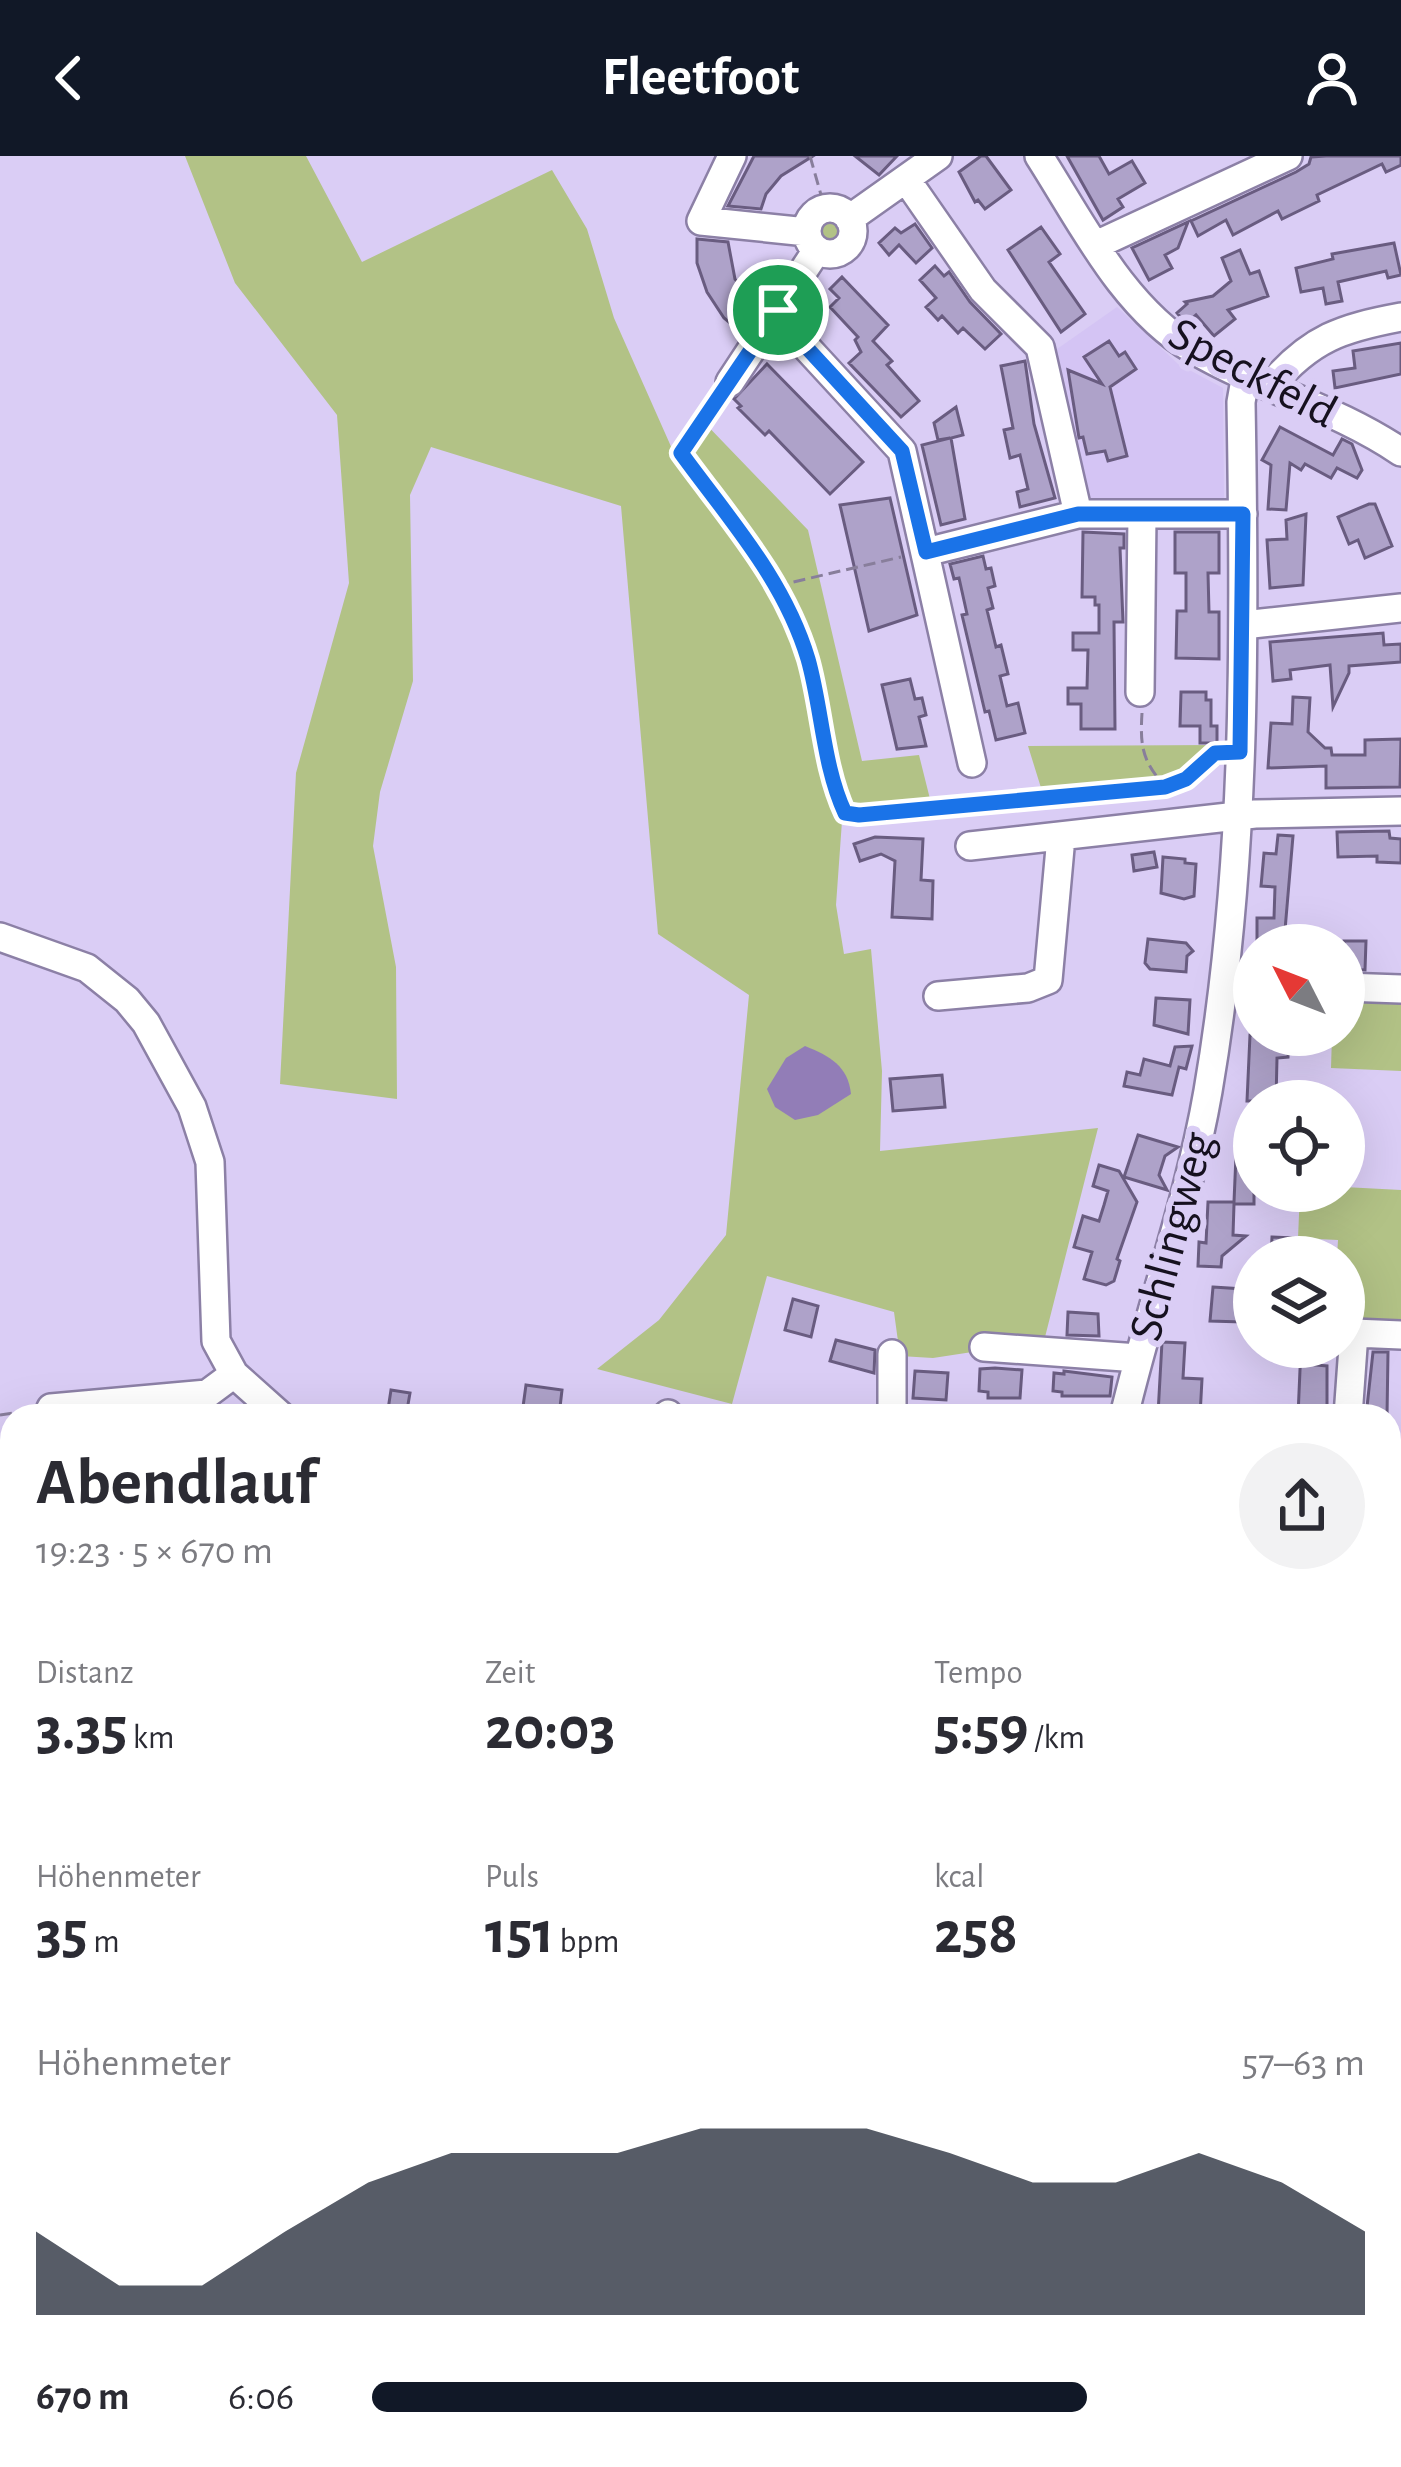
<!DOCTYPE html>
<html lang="de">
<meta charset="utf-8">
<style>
:root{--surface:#fff;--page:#f2f2f3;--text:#2b2b33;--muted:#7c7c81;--accent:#111827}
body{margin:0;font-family:"Alegreya Sans",sans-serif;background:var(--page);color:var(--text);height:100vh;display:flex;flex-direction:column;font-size:45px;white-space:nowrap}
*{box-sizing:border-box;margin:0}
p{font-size:39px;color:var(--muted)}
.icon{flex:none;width:66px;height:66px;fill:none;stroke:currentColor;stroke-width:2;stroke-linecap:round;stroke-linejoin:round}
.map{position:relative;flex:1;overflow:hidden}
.details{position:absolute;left:0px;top:1248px;width:1401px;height:1065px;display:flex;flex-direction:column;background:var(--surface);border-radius:36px 36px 0 0;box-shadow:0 12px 48px #0002}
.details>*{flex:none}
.needle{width:78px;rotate:312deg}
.tools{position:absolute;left:1233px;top:768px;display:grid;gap:24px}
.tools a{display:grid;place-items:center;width:132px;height:132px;border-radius:50%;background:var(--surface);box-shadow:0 12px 48px #0002;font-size:60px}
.pin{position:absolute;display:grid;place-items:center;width:102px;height:102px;color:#fff;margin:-51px;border:6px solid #fff;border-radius:50%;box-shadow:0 3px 12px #0007}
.round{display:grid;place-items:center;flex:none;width:126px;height:126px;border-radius:63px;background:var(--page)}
.summary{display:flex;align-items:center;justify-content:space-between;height:204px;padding:0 36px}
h1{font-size:66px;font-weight:700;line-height:90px}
.metrics{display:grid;grid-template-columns:repeat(3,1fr);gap:18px;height:204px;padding:12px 36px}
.metrics div{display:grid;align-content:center}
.metrics b{font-size:60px;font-weight:700}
.metrics small{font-size:33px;font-weight:400}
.metrics p{font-size:33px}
.chart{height:336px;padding:24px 36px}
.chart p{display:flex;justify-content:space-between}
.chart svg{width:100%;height:216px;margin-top:12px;fill:var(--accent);opacity:.7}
ul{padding:0 36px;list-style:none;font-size:39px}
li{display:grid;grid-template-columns:192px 144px 1fr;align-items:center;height:90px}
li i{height:30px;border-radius:15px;background:var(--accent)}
header{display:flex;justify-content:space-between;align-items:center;height:156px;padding:0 36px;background:var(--accent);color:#fff;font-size:54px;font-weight:700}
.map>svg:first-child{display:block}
.built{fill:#d4c4f4}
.green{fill:#b2c286}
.water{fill:#927db7}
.building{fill:#aea2c9;stroke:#695c80;stroke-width:3}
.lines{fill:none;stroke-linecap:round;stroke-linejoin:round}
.minor-casing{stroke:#8c80a6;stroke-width:32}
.path{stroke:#887e9b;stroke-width:3;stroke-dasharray:12 6;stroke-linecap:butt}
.minor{stroke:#fff;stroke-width:27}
.route-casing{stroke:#fff;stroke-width:24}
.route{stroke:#1a73e8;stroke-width:15}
.labels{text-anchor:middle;stroke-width:12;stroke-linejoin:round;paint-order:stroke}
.street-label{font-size:48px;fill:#16111f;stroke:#dacdf5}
</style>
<header><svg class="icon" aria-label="back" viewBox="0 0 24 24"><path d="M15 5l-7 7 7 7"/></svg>Fleetfoot<svg class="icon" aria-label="person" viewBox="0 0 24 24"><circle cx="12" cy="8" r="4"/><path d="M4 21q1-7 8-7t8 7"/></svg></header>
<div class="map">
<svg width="1401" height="2311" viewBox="0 0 1401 2311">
<rect width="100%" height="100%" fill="#dacdf5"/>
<path class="built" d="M1117 151 1178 208 1223 232 1224 347 1090 351 1050 198Z"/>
<path class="green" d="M185 0H306L362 106 552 14 587 73 614 162 673 295 699 261 808 374 862 605 919 599 933 655 842 665 836 749 844 798 871 793 882 915 880 995 1098 972 1044 1185 933 1202 900 1200 894 1156 767 1120 732 1248 597 1213 659 1164 726 1079 749 839 658 778 621 350 431 291 410 339 413 525 380 636 373 690 396 811 397 943 280 928 296 617 349 427 337 259 235 127Z
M815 75a15 15 0 1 1 30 0a15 15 0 1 1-30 0Z
M1214 589 1184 618 1168 623 1042 635 1028 590Z
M1344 838 1401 839V915L1331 912 1332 879H1344Z
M1344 1031 1401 1034V1171L1344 1169V1101H1337L1338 1084 1298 1082 1300 1035H1344Z
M12 1665V1931L0 1930V1666Z
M333 2301H435L437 2311H335Z"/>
<path class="water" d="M805 890C830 900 848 910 851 938L818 959 795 964 775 951 767 933 786 902Z"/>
<path class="building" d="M754 0H813L781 20 766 38 761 53 728 50Z
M855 0H897L879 19Z
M981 0H986L1011 34 985 53 978 44 975 46 959 16Z
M1067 0H1099L1109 18 1132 5 1145 27 1118 43 1123 51 1103 64Z
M1326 0H1401V9L1386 16 1382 8 1317 39 1319 45 1282 63 1278 55 1233 79 1226 64 1198 80 1191 65 1296 16 1309 8 1311 1Z
M1188 66 1178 92 1165 99 1172 112 1149 124 1132 92Z
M915 68 932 92 916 107 899 89 889 99 879 87 895 72 901 77Z
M1041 71 1060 98 1049 106 1085 158 1061 176 1008 94Z
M697 83 728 86 735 123 758 150 741 176 724 162 707 136 697 107Z
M1394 87 1401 119 1388 122 1386 115 1338 126 1342 145 1326 148 1323 132 1301 136 1296 112 1333 103 1332 98Z
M1240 94 1250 118 1259 115 1268 140 1228 154 1235 163 1214 180 1196 159 1187 167 1182 163 1177 157 1187 148 1185 146 1213 140 1231 125 1222 102Z
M935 110 944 120 949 116 970 146 1001 178 985 193 963 172 958 177 942 160 938 164 926 151 936 142 920 124Z
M842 121 888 169 873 185 892 205 887 209 919 245 901 261 849 207 861 196 855 184 858 181 830 151 839 142 830 133Z
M1109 185 1119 200 1125 196 1136 213 1110 231 1127 300 1108 305 1105 295 1087 298 1083 281 1079 282 1068 214 1102 228 1084 201Z
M1401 187V218L1335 232 1333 215 1355 212 1353 195Z
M1025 205 1034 268 1055 342 1020 351 1017 336 1028 333 1020 299 1010 302 1004 274 1013 272 1001 210Z
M767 208 863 306 830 338 769 275 765 279 738 252 741 250 734 243Z
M956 251 963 279 951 282 965 363 941 369 922 289 950 282 938 284 934 267Z
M1280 271 1333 299 1342 283 1352 288 1362 314 1357 322 1337 312 1331 322 1305 308 1301 314 1290 307 1286 354 1268 353 1271 309 1262 304Z
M890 342 917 459 869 475 840 349Z
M1369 348H1375L1392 390 1365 402 1358 384 1349 388 1338 361Z
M1306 358 1303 429 1270 432 1267 384 1287 383 1286 364Z
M1083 376 1124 378V392H1120L1123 466H1114L1115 573H1081V548H1068V532H1087L1088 494H1073V477H1099V449H1095V441H1082Z
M1175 376H1219V417H1208L1209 456H1219V503L1176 502 1177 455H1186V417H1175Z
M983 400 986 413 991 412 995 430 988 432 993 452 987 454 996 491 1001 489 1008 518 1000 520 1007 550 1018 547 1025 577 996 584 989 555 985 556 962 459 967 458 959 422 954 423 950 408Z
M1383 477 1384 489 1401 488V506L1349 510V517L1333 551 1330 509 1290 514 1291 523 1273 525 1270 486Z
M910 523 915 543 922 542 926 559 919 561 926 590 897 593 882 529Z
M1181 536H1206V544H1211V570H1217V587H1200V570H1180Z
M1293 541 1310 542 1308 576 1325 592H1331L1332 599H1365V584L1401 583 1400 631 1326 632V610L1268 612 1271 567 1292 568Z
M1389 675 1390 682 1401 683V707L1377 706V700L1338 701 1337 676Z
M1278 679 1293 680 1284 786 1257 789V762H1274L1275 731 1261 730 1264 697 1276 698Z
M875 681 923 683 921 724 933 725 932 763 892 761 895 705 881 698 860 705 854 688Z
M1154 696 1157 711 1134 715 1132 699Z
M1163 701 1185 703V707L1196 708 1194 740 1184 743 1161 737Z
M1148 783 1186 787 1193 795 1187 800 1186 816 1150 813 1145 807Z
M1344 785H1366L1365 814 1344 813Z
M1156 842 1190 844 1188 878 1154 869Z
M1250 879H1289L1288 901 1277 902 1276 945H1247Z
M1192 890 1186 913 1179 911 1172 939 1124 930 1127 916 1140 919 1144 903 1170 910 1175 891Z
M942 919 945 951 893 955 890 923Z
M1237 976 1254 977V1048H1234L1233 1079 1246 1080 1222 1100 1221 1111 1198 1110 1199 1086 1206 1087 1208 1046H1234Z
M1138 979 1178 991 1165 1000 1159 1019 1167 1034 1124 1021Z
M1099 1009 1119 1015 1137 1046 1117 1103 1120 1105 1114 1125 1106 1129 1084 1123 1092 1096 1074 1091 1083 1060 1099 1065 1104 1049 1108 1035 1093 1030Z
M1272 1081 1293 1082 1292 1101H1271Z
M1213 1131 1243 1133 1242 1166 1210 1165Z
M793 1143 818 1150 811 1181 785 1174Z
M1068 1156 1098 1158 1099 1180 1067 1179Z
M836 1184 875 1194 874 1217 830 1205Z
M1162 1186 1185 1187 1183 1222 1202 1223 1200 1260 1158 1258Z
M1301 1191H1316L1315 1209 1327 1210V1260H1298Z
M1373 1196H1388L1387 1260H1366Z
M995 1212 1022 1214 1020 1242H988V1236L979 1235 980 1213Z
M915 1215 948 1217 946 1244 913 1242Z
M1064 1215 1112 1221 1110 1240H1062V1236L1053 1235 1054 1217 1064 1218Z
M526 1229 562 1234 559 1260 522 1258Z
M391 1234 410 1237 406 1260H387Z"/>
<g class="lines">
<defs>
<path id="minor" d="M732 0 701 65 807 76
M1039 0C1082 67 1123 152 1194 194 1261 233 1336 252 1401 296
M906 23 983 134 1040 191 1078 358
M807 75a23 23 0 1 1 46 0a23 23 0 1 1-46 0Z
M849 63 938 0
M1096 89 1288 0
M808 193 902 295 972 607
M730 226 817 94
M1271 229C1311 182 1342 172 1401 161
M926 396 1078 358H1243
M1243 469 1401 452
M1140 536 1142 359
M970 690 1255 658 1401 655
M0 781 87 812 127 844 146 867 192 951 210 1006 216 1185 234 1218 281 1260
M1344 831 1401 833
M938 840 1028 832 1048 824 1061 681
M984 1191 1138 1202
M668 1258 669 1260
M52 1260 51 1252 207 1238 234 1218
M892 1260V1198
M1124 1260C1150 1151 1189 1045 1208 935 1247 708 1245 475 1241 246L1246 218
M1348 1260 1354 1177 1401 1179
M1389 1323H1401
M1389 1452H1401
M0 1942H12
M822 2301 824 2311
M1049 2311 1052 2301
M1236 2311 1238 2301
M1399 2311 1401 2309"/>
</defs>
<use href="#minor" class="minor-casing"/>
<path class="path" d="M810 0 825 53
M717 244 681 297C729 363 784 423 808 503 822 552 823 610 845 657L859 660 1165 631 1186 623 1215 597
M776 430 901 401
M1142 557C1140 589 1142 605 1164 629
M0 1259 28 1255
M0 1552 12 1601
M1389 2102 1401 2105
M661 2301 674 2311"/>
<use href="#minor" class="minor"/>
</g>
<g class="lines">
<defs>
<path id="route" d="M778 154 806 180 808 193 902 295 926 396 1078 358H1243L1240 596 1215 597 1186 623 1165 631 859 659 845 657C823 610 822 552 808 503 784 423 729 363 681 297Z"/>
</defs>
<use href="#route" class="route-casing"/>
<use href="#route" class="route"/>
</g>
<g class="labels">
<g class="street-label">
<text transform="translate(1254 215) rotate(28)" y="17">Speckfeld</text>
<text transform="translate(1170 1080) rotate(-75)" y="17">Schlingweg</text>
</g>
</g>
</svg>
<div class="tools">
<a><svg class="needle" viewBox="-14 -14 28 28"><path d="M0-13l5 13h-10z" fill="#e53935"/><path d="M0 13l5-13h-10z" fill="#7c7c81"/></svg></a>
<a><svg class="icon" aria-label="locate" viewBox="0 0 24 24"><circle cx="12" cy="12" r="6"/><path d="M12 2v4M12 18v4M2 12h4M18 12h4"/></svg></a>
<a><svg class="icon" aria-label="layers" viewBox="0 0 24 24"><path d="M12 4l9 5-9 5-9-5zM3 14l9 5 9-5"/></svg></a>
</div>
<div class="pin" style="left:778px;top:154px;background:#1e9e55"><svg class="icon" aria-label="arrive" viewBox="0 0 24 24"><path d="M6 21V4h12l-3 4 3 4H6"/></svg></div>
<section class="details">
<div class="summary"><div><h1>Abendlauf</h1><p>19:23 · 5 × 670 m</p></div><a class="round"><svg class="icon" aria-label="share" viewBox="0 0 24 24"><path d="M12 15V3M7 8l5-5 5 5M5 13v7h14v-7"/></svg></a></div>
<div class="metrics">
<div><p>Distanz</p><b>3.35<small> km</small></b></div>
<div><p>Zeit</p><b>20:03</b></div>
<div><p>Tempo</p><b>5:59<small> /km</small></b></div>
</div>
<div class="metrics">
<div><p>Höhenmeter</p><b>35<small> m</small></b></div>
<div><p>Puls</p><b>151<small> bpm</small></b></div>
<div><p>kcal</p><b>258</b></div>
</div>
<div class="chart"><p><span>Höhenmeter</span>57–63 m</p>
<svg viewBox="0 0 160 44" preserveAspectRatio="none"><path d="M0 44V27L10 38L20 38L30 27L40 17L50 11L60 11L70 11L80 6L90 6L100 6L110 11L120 17L130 17L140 11L150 17L160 27V44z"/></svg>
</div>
<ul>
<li><b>670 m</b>6:06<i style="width:72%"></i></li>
</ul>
</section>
</div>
